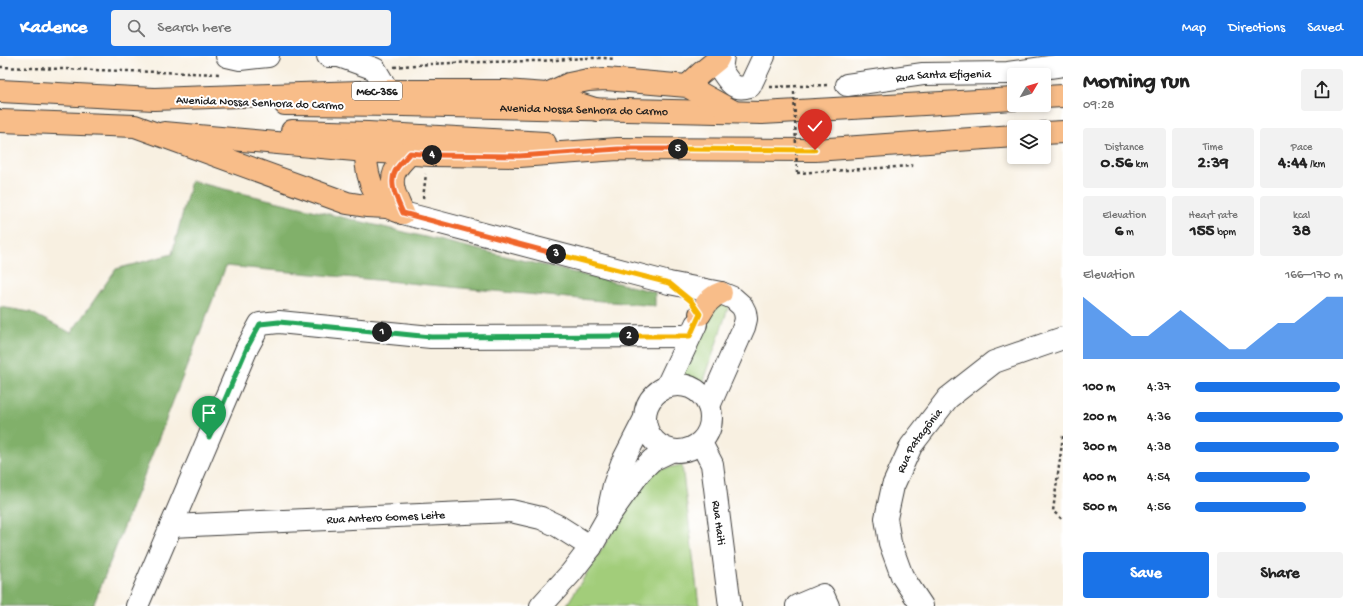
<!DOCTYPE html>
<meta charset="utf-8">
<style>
:root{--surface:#fff;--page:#f2f2f2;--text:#222;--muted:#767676;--accent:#1a73e8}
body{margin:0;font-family:"Gochi Hand",sans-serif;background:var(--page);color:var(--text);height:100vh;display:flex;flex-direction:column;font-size:15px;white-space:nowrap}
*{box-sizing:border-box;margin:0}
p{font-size:13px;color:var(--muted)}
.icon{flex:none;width:22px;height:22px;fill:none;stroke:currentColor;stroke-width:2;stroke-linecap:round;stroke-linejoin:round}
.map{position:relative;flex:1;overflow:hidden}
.drawer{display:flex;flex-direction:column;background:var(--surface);width:300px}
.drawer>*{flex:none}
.needle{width:26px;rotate:52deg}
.buttons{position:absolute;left:1007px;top:12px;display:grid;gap:8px}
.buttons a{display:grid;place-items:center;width:44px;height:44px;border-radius:4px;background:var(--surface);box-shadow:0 2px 6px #0003;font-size:20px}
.pin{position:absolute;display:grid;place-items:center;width:34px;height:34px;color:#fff;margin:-41px -17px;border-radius:50% 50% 50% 0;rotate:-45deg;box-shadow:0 0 4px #0007}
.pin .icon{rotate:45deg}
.km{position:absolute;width:20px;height:20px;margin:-10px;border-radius:50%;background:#222;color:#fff;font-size:11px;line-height:20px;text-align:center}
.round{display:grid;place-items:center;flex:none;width:42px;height:42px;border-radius:4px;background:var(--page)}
.headline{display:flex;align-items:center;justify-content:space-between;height:68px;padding:0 20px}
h1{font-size:22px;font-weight:700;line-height:30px}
.stats{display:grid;grid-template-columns:repeat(3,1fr);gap:6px;height:68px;padding:4px 20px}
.stats div{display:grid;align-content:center;border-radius:4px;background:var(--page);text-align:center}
.stats b{font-size:17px;font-weight:700}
.stats small{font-size:11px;font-weight:400}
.stats p{font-size:11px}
.chart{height:112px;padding:8px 20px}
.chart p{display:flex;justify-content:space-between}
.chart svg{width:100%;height:72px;margin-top:4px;fill:var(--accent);opacity:.7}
.cta{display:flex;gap:8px;margin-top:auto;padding:8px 20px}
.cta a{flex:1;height:46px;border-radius:4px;background:var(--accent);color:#fff;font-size:16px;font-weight:700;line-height:46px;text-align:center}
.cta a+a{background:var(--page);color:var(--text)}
ul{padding:0 20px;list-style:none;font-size:13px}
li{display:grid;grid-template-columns:64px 48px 1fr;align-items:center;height:30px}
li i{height:10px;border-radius:5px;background:var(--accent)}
header{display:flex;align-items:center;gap:24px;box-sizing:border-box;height:56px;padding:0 20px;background:var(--accent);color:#fff}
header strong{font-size:19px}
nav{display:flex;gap:22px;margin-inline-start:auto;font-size:14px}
.search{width:280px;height:36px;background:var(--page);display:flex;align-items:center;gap:10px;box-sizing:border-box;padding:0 14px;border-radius:4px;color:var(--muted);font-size:15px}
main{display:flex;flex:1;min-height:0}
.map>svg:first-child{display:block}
.green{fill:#a2cd7a;stroke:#5f744b}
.forest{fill:#81b06a;stroke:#4e6643}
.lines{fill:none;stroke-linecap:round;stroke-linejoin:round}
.minor-casing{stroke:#3d3c3a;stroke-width:24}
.major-casing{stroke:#3d3c3a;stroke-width:24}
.highway-casing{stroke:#3d3c3a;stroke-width:24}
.path{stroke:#3d3c3a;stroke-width:2.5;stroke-dasharray:3 3;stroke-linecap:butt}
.minor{stroke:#fff;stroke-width:22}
.major{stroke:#f8bd89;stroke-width:22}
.highway{stroke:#f8bd89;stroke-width:22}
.path-bridge{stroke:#3d3c3a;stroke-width:2.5;stroke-dasharray:3 3;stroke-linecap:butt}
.split-1-casing{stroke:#fff;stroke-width:8}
.split-2-casing{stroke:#fff;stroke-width:8}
.split-3-casing{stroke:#fff;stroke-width:8}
.split-4-casing{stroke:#fff;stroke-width:8}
.split-5-casing{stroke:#fff;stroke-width:8}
.split-6-casing{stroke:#fff;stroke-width:8}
.split-1{stroke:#22a559;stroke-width:5}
.split-2{stroke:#22a559;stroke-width:5}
.split-3{stroke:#f5b400;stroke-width:5}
.split-4{stroke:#f0652b;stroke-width:5}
.split-5{stroke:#f0652b;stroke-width:5}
.split-6{stroke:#f5b400;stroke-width:5}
.labels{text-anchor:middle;stroke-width:4;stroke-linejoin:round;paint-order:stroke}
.shield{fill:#fff;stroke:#606060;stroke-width:1}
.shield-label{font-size:11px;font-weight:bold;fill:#1c1c1c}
.street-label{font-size:12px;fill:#1c1c1c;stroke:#fff}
</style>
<header>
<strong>Kadence</strong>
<div class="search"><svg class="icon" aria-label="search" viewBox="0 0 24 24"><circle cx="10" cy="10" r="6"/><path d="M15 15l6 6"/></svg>Search here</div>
<nav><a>Map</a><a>Directions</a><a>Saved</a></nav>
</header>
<main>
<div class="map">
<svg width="1063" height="550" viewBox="0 0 1063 550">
<rect width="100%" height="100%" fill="#fff"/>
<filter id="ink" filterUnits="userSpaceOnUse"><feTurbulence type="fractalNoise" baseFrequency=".025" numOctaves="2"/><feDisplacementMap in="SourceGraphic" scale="8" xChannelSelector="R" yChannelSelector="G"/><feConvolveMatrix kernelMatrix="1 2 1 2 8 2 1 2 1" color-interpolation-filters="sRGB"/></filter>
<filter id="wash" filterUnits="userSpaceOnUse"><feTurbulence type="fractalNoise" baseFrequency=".012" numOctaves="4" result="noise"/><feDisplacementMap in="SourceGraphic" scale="16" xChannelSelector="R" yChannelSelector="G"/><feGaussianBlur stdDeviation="0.9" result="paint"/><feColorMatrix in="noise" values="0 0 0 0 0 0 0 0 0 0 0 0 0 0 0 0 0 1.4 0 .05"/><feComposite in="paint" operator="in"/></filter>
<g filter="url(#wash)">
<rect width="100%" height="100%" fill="#f8f0e1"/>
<path class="green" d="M713 241 729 249 703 328 679 318Z
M682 409 699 550H566L651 415Z"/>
<path class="forest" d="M191 125 655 236V250L226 210 93 550H0V251L30 256 71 277 116 213 172 198Z"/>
</g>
<g filter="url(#ink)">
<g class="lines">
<defs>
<g id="minor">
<path d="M227 0 240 3 268 0"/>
<path d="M328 0H339L375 13 388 35"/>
<path d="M723 0 721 14C730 27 733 35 750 30L764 0"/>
<path id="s1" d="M847 29 923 18 1008 17 1063 9"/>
<path d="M403 157 669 227 721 237 733 242 742 250 745 256 746 263 744 271 709 350"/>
<circle cx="678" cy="362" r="33"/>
<path d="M667 330 696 268"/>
<path id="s2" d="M701 387 712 408 730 550"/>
<path d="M609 452 614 429 622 407 644 364"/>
<path id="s3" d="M171 470 511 455 541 462 558 470 591 491"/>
<path d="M137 550 247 292 260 268 279 266 431 281 690 280"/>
<path d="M541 550 571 517 591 491 608 461 640 416 652 404 671 395"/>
<path d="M797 550 823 539 828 550"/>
<path id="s4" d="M922 550 902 520 890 487 886 462 893 430 911 390 948 342 994 306 1063 282"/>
</g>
<g id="major">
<path d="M1044 41 1063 40"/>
<path id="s5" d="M285 48 404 49 762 57 1014 43"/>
<path d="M292 75 368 77 545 87"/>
<path d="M164 77 366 95 430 99 519 100 618 93 815 94 1014 80"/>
<path d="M1044 77 1063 76"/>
<path d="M367 82C364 105 367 133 386 150 390 153 398 155 403 157"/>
<path d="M403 157C397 143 387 126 397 112 401 106 406 102 410 97"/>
<path d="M700 258C706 248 710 241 721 237"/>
</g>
<path id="highway" d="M687 30 734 56
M0 35 154 43 388 35H505L547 38 598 54
M547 38 569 28 588 24 606 23 687 30 701 17 717 4 719 0
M0 65 135 70 347 147 366 150 387 151"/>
</defs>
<use href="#minor" class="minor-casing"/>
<use href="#major" class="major-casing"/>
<use href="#highway" class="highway-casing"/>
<path class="path" d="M0 11 220 18
M394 11C442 6 490 6 538 5 564 4 589 0 615 3
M770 31 829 29
M797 117 912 110V106
M423 142 426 118
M1063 380 1053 455 1063 464"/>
<use href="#minor" class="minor"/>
<use href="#major" class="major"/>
<use href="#highway" class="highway"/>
<path class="path-bridge" d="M794 36 797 117"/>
</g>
</g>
<g class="lines" filter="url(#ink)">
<defs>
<path id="split-1" d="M209 381 247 292 260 268 279 266 382 276"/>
<path id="split-2" d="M382 276 431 281 629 280"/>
<path id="split-3" d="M556 198 669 227 691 245 700 258 690 280H629"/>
<path id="split-4" d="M432 99 410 97C406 102 401 106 397 112 387 126 397 143 403 157L556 198"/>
<path id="split-5" d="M432 99 519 100 618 93H678"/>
<path id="split-6" d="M678 93 815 94"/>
</defs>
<use href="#split-1" class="split-1-casing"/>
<use href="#split-2" class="split-2-casing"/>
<use href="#split-3" class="split-3-casing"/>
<use href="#split-4" class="split-4-casing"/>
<use href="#split-5" class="split-5-casing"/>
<use href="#split-6" class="split-6-casing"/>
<use href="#split-1" class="split-1"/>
<use href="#split-2" class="split-2"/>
<use href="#split-3" class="split-3"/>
<use href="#split-4" class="split-4"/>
<use href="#split-5" class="split-5"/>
<use href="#split-6" class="split-6"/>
</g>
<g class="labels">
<rect class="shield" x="352" y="26" width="50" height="18" rx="3"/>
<g class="shield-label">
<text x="377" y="39">MGC-356</text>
</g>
<g class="street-label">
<text dy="4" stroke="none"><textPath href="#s1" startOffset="97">Rua Santa Efigenia</textPath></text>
<text transform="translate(260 46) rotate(2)" y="4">Avenida Nossa Senhora do Carmo</text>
<text dy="4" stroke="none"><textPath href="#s5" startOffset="299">Avenida Nossa Senhora do Carmo</textPath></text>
<text dy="4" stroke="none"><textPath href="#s4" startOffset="182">Rua Patagônia</textPath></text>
<text dy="4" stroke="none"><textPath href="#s3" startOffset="215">Rua Antero Gomes Leite</textPath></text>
<text dy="4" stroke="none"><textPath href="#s2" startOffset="83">Rua Haiti</textPath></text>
</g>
</g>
</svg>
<div class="buttons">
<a><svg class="needle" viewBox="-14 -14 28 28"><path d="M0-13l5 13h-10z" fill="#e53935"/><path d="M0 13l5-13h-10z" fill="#767676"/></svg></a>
<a><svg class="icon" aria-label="layers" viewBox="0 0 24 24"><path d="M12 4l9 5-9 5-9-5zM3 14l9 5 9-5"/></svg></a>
</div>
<div class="pin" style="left:209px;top:381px;background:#1e9e55"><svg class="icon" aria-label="arrive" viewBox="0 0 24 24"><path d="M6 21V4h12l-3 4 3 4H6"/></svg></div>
<div class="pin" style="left:815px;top:94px;background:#d93025"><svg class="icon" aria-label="check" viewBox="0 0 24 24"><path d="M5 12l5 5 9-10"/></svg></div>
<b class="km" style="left:382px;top:276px">1</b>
<b class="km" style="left:629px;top:280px">2</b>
<b class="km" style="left:556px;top:198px">3</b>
<b class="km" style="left:432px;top:99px">4</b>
<b class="km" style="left:678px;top:93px">5</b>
</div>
<section class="drawer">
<div class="headline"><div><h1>Morning run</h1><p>09:28</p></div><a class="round"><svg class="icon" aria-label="share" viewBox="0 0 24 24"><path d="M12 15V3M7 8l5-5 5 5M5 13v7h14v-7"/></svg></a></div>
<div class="stats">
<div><p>Distance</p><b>0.56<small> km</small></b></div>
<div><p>Time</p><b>2:39</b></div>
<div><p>Pace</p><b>4:44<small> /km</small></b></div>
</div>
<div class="stats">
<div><p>Elevation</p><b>6<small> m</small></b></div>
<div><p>Heart rate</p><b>155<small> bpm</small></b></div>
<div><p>kcal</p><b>38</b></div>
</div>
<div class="chart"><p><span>Elevation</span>166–170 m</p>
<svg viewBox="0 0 160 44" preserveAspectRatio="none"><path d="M0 44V6L10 14L20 22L30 30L40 30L50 22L60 14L70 22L80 30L90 38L100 38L110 30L120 22L130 22L140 14L150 6L160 6V44z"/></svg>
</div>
<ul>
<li><b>100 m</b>4:37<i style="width:98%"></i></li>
<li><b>200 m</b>4:36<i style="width:100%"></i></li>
<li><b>300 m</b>4:38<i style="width:97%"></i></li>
<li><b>400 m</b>4:54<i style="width:78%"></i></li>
<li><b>500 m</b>4:56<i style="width:75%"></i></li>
</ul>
<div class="cta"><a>Save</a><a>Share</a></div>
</section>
</main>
